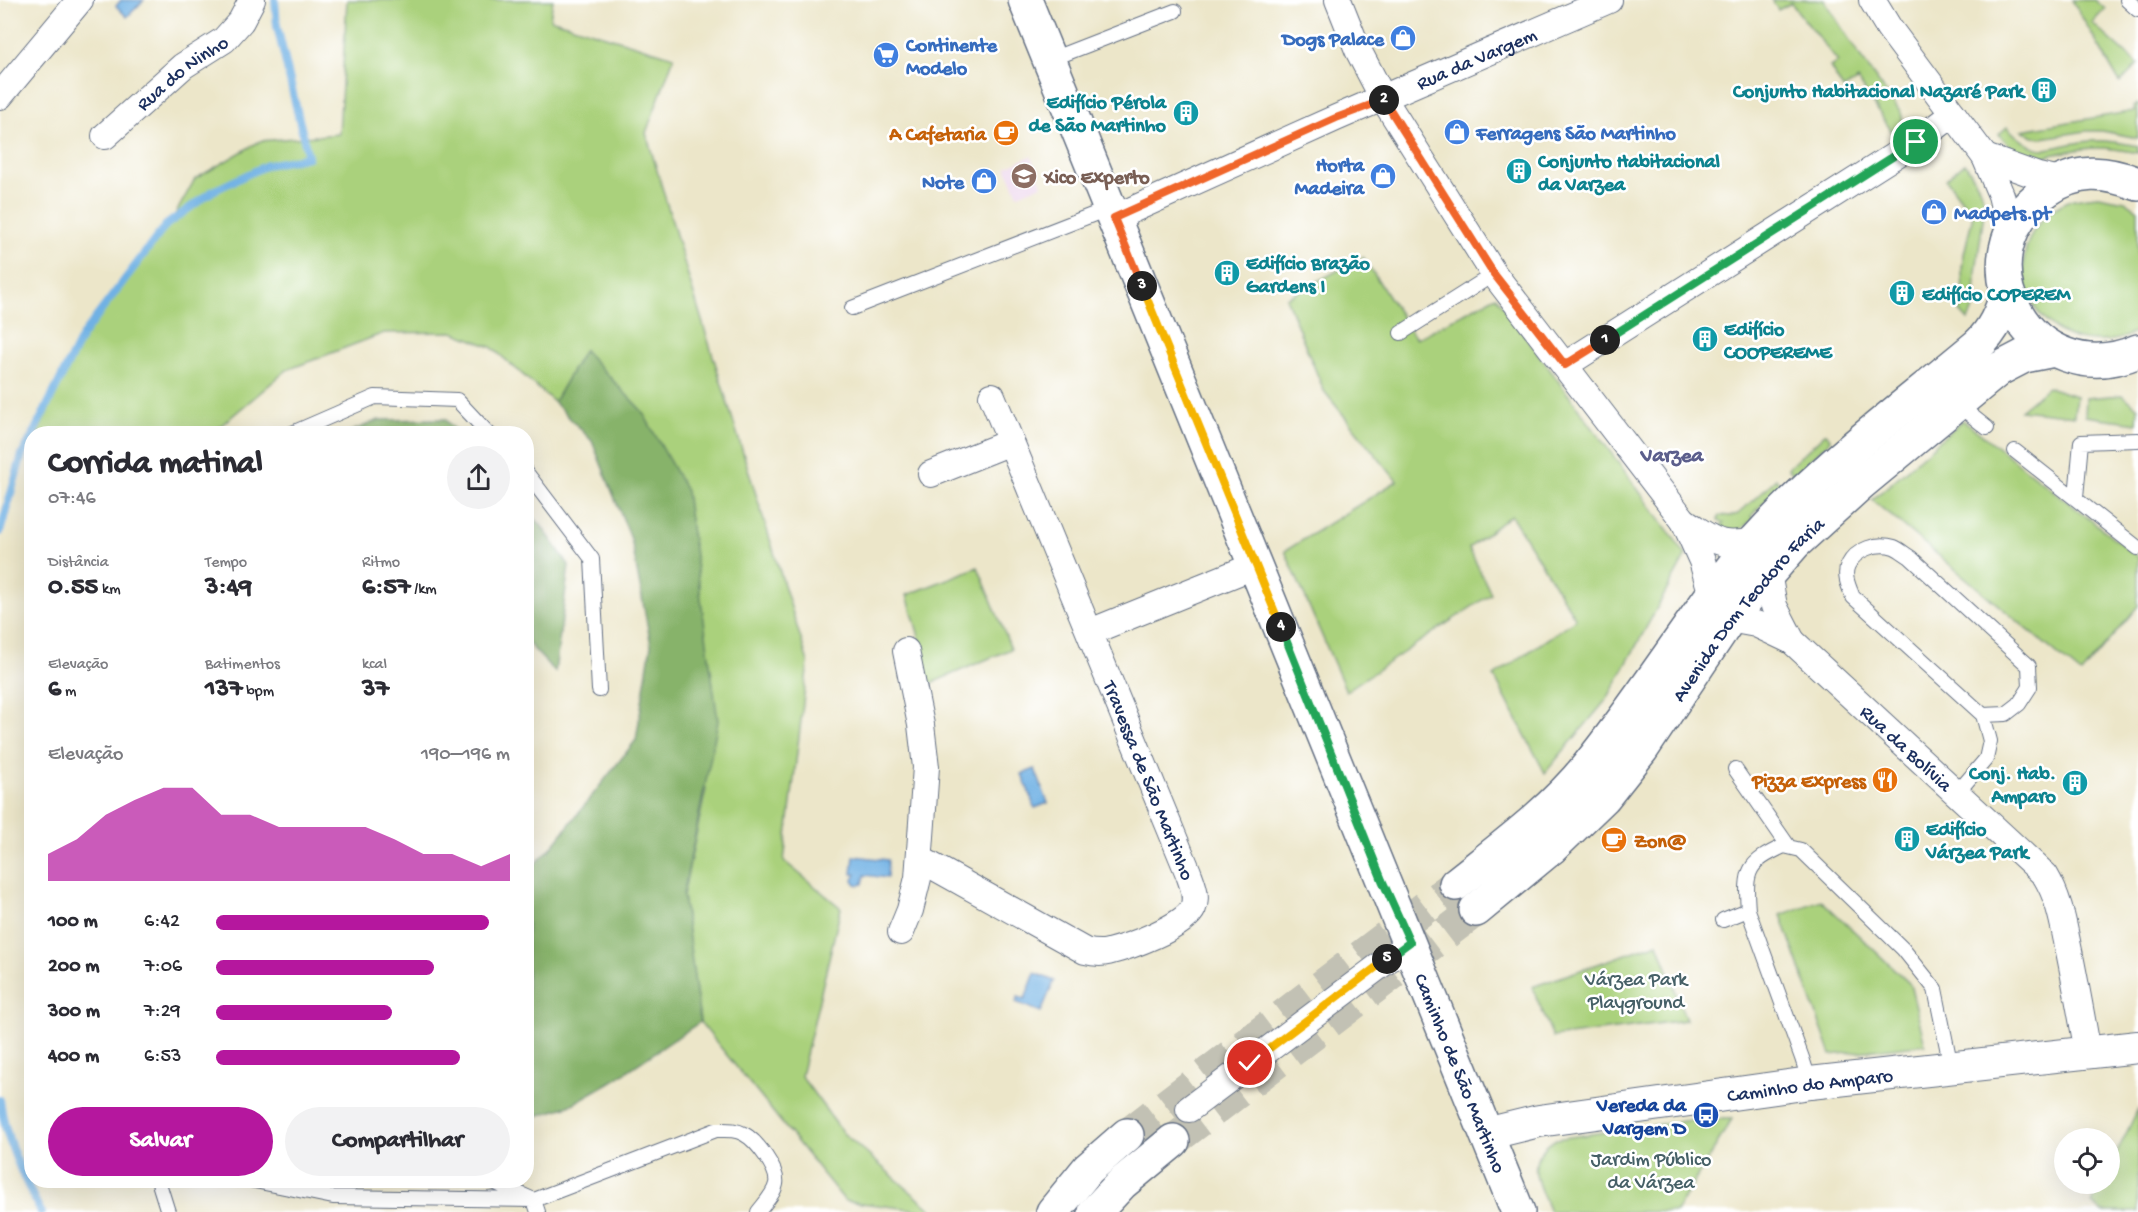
<!DOCTYPE html>
<html lang="pt">
<meta charset="utf-8">
<style>
:root{--surface:#fff;--page:#f2f2f3;--text:#2b2b33;--muted:#7c7c81;--accent:#b5179e}
body{margin:0;font-family:"Gochi Hand",sans-serif;background:var(--page);color:var(--text);height:100vh;display:flex;flex-direction:column;font-size:22px;white-space:nowrap}
*{box-sizing:border-box;margin:0}
p{font-size:20px;color:var(--muted)}
.icon{flex:none;width:33px;height:33px;fill:none;stroke:currentColor;stroke-width:2;stroke-linecap:round;stroke-linejoin:round}
.map{position:relative;flex:1;overflow:hidden}
.side{position:absolute;left:24px;top:426px;width:510px;height:762px;display:flex;flex-direction:column;background:var(--surface);border-radius:24px;box-shadow:0 6px 24px #0002}
.side>*{flex:none}
.fabs{position:absolute;left:2054px;top:1128px;display:grid;gap:12px}
.fabs a{display:grid;place-items:center;width:66px;height:66px;border-radius:50%;background:var(--surface);box-shadow:0 6px 24px #0002;font-size:30px}
.pin{position:absolute;display:grid;place-items:center;width:51px;height:51px;color:#fff;margin:-26px;border:3px solid #fff;border-radius:50%;box-shadow:0 2px 6px #0007}
.km{position:absolute;width:30px;height:30px;margin:-15px;border-radius:50%;background:#222;color:#fff;font-size:16px;line-height:30px;text-align:center}
.round{display:grid;place-items:center;flex:none;width:63px;height:63px;border-radius:32px;background:var(--page)}
.overview{display:flex;align-items:center;justify-content:space-between;height:102px;padding:0 24px}
h1{font-size:33px;font-weight:700;line-height:45px}
.metrics{display:grid;grid-template-columns:repeat(3,1fr);gap:9px;height:102px;padding:6px 24px}
.metrics div{display:grid;align-content:center}
.metrics b{font-size:26px;font-weight:700}
.metrics small{font-size:16px;font-weight:400}
.metrics p{font-size:16px}
.chart{height:168px;padding:12px 24px}
.chart p{display:flex;justify-content:space-between}
.chart svg{width:100%;height:108px;margin-top:6px;fill:var(--accent);opacity:.7}
.cta{display:flex;gap:12px;margin-top:auto;padding:12px 24px}
.cta a{flex:1;height:69px;border-radius:36px;background:var(--accent);color:#fff;font-size:24px;font-weight:700;line-height:69px;text-align:center}
.cta a+a{background:var(--page);color:var(--text)}
ul{padding:0 24px;list-style:none;font-size:20px}
li{display:grid;grid-template-columns:96px 72px 1fr;align-items:center;height:45px}
li i{height:15px;border-radius:8px;background:var(--accent)}
.map>svg:first-child{display:block}
.built{fill:#ebd1eb}
.green{fill:#aad17b;stroke:#62806c;stroke-width:1.5}
.forest{fill:#87b36b;stroke:#517164;stroke-width:1.5}
.water{fill:#6fb1e4;stroke:#4570a1;stroke-width:1.5}
.lines{fill:none;stroke-linecap:round;stroke-linejoin:round}
.stream{stroke:#6fb1e4;stroke-width:8}
.secondary-tunnel{stroke:#c2c1b4;stroke-width:33;stroke-dasharray:33 16;stroke-linecap:butt}
.service-casing{stroke:#646f83;stroke-width:16}
.minor-casing{stroke:#646f83;stroke-width:28}
.tertiary-casing{stroke:#646f83;stroke-width:34}
.secondary-casing{stroke:#646f83;stroke-width:36}
.service{stroke:#fff;stroke-width:14}
.minor{stroke:#fff;stroke-width:26}
.tertiary{stroke:#fff;stroke-width:32}
.secondary{stroke:#fff;stroke-width:33}
.split-1-casing{stroke:#fff;stroke-width:12}
.split-2-casing{stroke:#fff;stroke-width:12}
.split-3-casing{stroke:#fff;stroke-width:12}
.split-4-casing{stroke:#fff;stroke-width:12}
.split-5-casing{stroke:#fff;stroke-width:12}
.split-6-casing{stroke:#fff;stroke-width:12}
.split-1{stroke:#22a559;stroke-width:8}
.split-2{stroke:#f0652b;stroke-width:8}
.split-3{stroke:#f0652b;stroke-width:8}
.split-4{stroke:#f5b400;stroke-width:8}
.split-5{stroke:#22a559;stroke-width:8}
.split-6{stroke:#f5b400;stroke-width:8}
.labels{text-anchor:middle;stroke-width:5;stroke-linejoin:round;paint-order:stroke}
.shop-label{font-size:20px;font-weight:bold;fill:#366cbe;stroke:#fff;text-anchor:end}
.street-label{font-size:20px;fill:#1b2f5e;stroke:#fff}
.culture-label{font-size:20px;font-weight:bold;fill:#0d838f;stroke:#fff;text-anchor:start}
.food-label{font-size:20px;font-weight:bold;fill:#c56008;stroke:#fff;text-anchor:end}
.education-label{font-size:20px;font-weight:bold;fill:#785e54;stroke:#fff;text-anchor:start}
.park-label{font-size:20px;fill:#466067;stroke:#fff}
.transit-label{font-size:20px;font-weight:bold;fill:#164399;stroke:#fff;text-anchor:end}
.neighbourhood-label{font-size:21px;font-weight:bold;fill:#5b5e8c;stroke:#fff}
</style>
<div class="map">
<svg width="2138" height="1212" viewBox="0 0 2138 1212">
<rect width="100%" height="100%" fill="#fff"/>
<filter id="ink" filterUnits="userSpaceOnUse"><feTurbulence type="fractalNoise" baseFrequency=".0167" numOctaves="2"/><feDisplacementMap in="SourceGraphic" scale="12" xChannelSelector="R" yChannelSelector="G"/><feConvolveMatrix kernelMatrix="1 2 1 2 8 2 1 2 1" color-interpolation-filters="sRGB"/></filter>
<filter id="wash" filterUnits="userSpaceOnUse"><feTurbulence type="fractalNoise" baseFrequency=".008" numOctaves="4" result="noise"/><feDisplacementMap in="SourceGraphic" scale="24" xChannelSelector="R" yChannelSelector="G"/><feGaussianBlur stdDeviation="1.35" result="paint"/><feColorMatrix in="noise" values="0 0 0 0 0 0 0 0 0 0 0 0 0 0 0 0 0 1.4 0 .05"/><feComposite in="paint" operator="in"/></filter>
<g filter="url(#wash)">
<rect width="100%" height="100%" fill="#ece6c9"/>
<path class="built" d="M1031 156 1042 185 1018 195 1006 167Z"/>
<path class="green" d="M347 0H553L550 19 674 57 646 133 690 282 808 662 784 861 841 908 801 1076 843 1133 934 1212 845 1201 700 1022 683 895 706 789 584 350 554 402 491 347 453 332 384 333 287 370 212 433 37 434 83 337 168 227 195 179 260 141 339 134Z
M1772 0H1824L1859 55 1901 113C1905 123 1900 128 1892 132L1858 80 1843 89 1830 67 1838 62 1791 3 1778 10Z
M2072 0H2095L2105 9 2092 23 2138 64 2120 83Z
M2138 103V138L2102 131H2086L2042 138 2033 137 2022 130 2135 111 2134 107Z
M2007 127C2043 164 2050 143 2092 141 2108 140 2123 143 2138 146V153C2119 150 2102 146 2083 149 2044 153 2030 172 1999 134Z
M1965 163 1980 188 1985 204 1976 272 1975 305 1968 320 1960 311 1963 304 1962 268 1964 254 1973 215 1946 179Z
M2098 196 2125 201 2138 210V329C2127 339 2109 342 2095 341 2015 339 1996 229 2071 200 2079 197 2089 197 2098 196Z
M1363 257 1416 339 1496 296 1686 555 1607 699 1545 773 1494 676 1576 619 1511 515 1469 548 1491 594 1346 691 1285 551 1397 481 1324 391 1286 298Z
M2048 387 2076 396 2074 416 2020 410Z
M2123 395 2138 408 2137 423 2085 416 2086 398Z
M1963 420 2138 557V606L2081 674 1872 500Z
M1826 433 1830 439 1829 442 1794 475 1788 468Z
M1776 479 1781 485 1751 516 1753 519C1738 533 1734 534 1714 534L1724 523 1718 521 1719 515 1730 516 1738 514Z
M978 567 1011 649 927 685 920 640 907 595Z
M1821 900 1910 984 1925 1044 1831 1055 1781 915Z
M1658 943 1686 1020 1553 1037 1532 987Z
M2138 1109V1212H2103L2092 1204 2102 1184H2109V1169Z
M1698 1119H1732L1676 1212H1550C1538 1182 1522 1160 1556 1139Z"/>
<path class="forest" d="M584 350 642 411 686 491 718 721 683 895 700 1022 614 1080 569 1106 527 1119V872L550 849 636 740 651 645 631 539 592 441 554 402Z
M445 419 458 433H347L379 420Z
M526 510 540 524 569 565 555 672 527 642Z"/>
<path class="water" d="M121 0H144L127 17 116 6Z
M1035 769 1048 803 1035 808 1022 774Z
M854 856 888 860 887 878 865 875 863 884 859 885 856 884 853 880 856 874H852Z
M1035 973 1054 981 1041 1012 1016 1002 1018 997 1025 999Z"/>
<g class="lines">
<path class="stream" d="M33 434 82 336 166 225 213 191 267 165 308 157 277 26 275 0
M0 532 22 455 32 437
M0 1100C5 1139 23 1177 41 1212"/>
</g>
</g>
<g filter="url(#ink)">
<g class="lines">
<path class="secondary-tunnel" d="M1127 1135 1456 884
M1173 1141 1476 910"/>
<defs>
<path id="service" d="M2127 0 2138 10
M1049 60 1175 11
M852 308 1110 208
M1401 333 1494 274
M1957 404 1987 428
M290 434 375 397 457 400 489 434
M2015 451 2138 548
M526 472 592 559 599 690
M2076 497 2081 442 2138 440
M1735 769 1789 847
M1957 793 1986 759 1990 741 1983 715 2006 714 2019 704 2030 687 2029 666 1910 557C1905 554 1899 549 1894 547 1877 542 1856 549 1848 565 1843 575 1849 587 1853 597L1983 715
M1723 920 1748 910
M1810 1083 1802 1058 1748 910C1745 870 1747 863 1784 846L1801 850 1903 949 1935 989 1951 1067
M158 1180 168 1212
M250 1180 333 1197 534 1200 538 1212
M489 1180 534 1200 716 1130C727 1130 735 1129 744 1134 756 1140 779 1170 776 1184 774 1194 764 1204 758 1212"/>
<g id="minor">
<path d="M1338 0 1358 50 1383 98 1494 274 1684 521 1702 561 1712 595"/>
<path d="M1872 0 1889 28 1985 157 2001 195 2010 233"/>
<path d="M0 96 80 0"/>
<path id="s1" d="M105 136 183 66 224 40 241 21 252 0"/>
<path d="M1985 157 2038 176 2060 181"/>
<path id="s2" d="M1114 218 1336 118 1609 0"/>
<path d="M1565 365 1916 142 1953 114"/>
<path d="M931 474 1011 442"/>
<path d="M1684 521C1715 540 1717 548 1755 541"/>
<path d="M1768 573 1774 606 1792 641"/>
<path id="s3" d="M1729 619 1756 624 1792 641 2045 875C2060 900 2063 923 2069 951 2076 985 2082 1019 2088 1053"/>
<path d="M1090 632 1256 565"/>
<path d="M920 859 1085 951C1093 953 1100 954 1108 952 1128 947 1185 927 1193 908 1198 896 1192 883 1188 872L992 396"/>
<path d="M901 932 910 910 918 878 926 767 921 725 906 651"/>
<path d="M1189 1109 1410 943"/>
</g>
<g id="tertiary">
<path id="s4" d="M1486 1134 1539 1121 1810 1083 2138 1047"/>
</g>
<g id="secondary">
<path id="s5" d="M1025 0 1518 1212"/>
<path d="M2138 184C2105 171 2077 169 2047 190 1951 257 2032 397 2138 351"/>
<path d="M1456 884C1501 848 1551 812 1588 766 1626 719 1660 668 1695 619 1714 592 1733 564 1756 540 1822 467 1903 408 1978 345 1994 330 2001 313 2007 293"/>
<path id="s6" d="M1476 910 1551 848 1604 797 1642 749 1729 619 1795 543 1860 484 1999 369 2024 356 2054 350"/>
<path d="M1053 1212 1088 1169 1127 1135"/>
<path d="M1095 1212 1122 1183 1173 1141"/>
</g>
</defs>
<use href="#service" class="service-casing"/>
<use href="#minor" class="minor-casing"/>
<use href="#tertiary" class="tertiary-casing"/>
<use href="#secondary" class="secondary-casing"/>
<use href="#service" class="service"/>
<use href="#minor" class="minor"/>
<use href="#tertiary" class="tertiary"/>
<use href="#secondary" class="secondary"/>
</g>
</g>
<g class="lines" filter="url(#ink)">
<defs>
<path id="split-1" d="M1605 340 1916 142"/>
<path id="split-2" d="M1384 100 1494 274 1565 365 1605 340"/>
<path id="split-3" d="M1142 286 1114 218 1336 118 1384 100"/>
<path id="split-4" d="M1142 286 1281 627"/>
<path id="split-5" d="M1281 627 1382 880 1410 942 1387 959"/>
<path id="split-6" d="M1250 1063 1387 959"/>
</defs>
<use href="#split-1" class="split-1-casing"/>
<use href="#split-2" class="split-2-casing"/>
<use href="#split-3" class="split-3-casing"/>
<use href="#split-4" class="split-4-casing"/>
<use href="#split-5" class="split-5-casing"/>
<use href="#split-6" class="split-6-casing"/>
<use href="#split-1" class="split-1"/>
<use href="#split-2" class="split-2"/>
<use href="#split-3" class="split-3"/>
<use href="#split-4" class="split-4"/>
<use href="#split-5" class="split-5"/>
<use href="#split-6" class="split-6"/>
</g>
<defs>
<symbol id="shop-disc" viewBox="-11 -11 22 22"><circle r="9.5" fill="#3f7fe0" stroke="#fff"/><path d="M-5-2.5h2.3a2.7 3.5 0 0 1 5.4 0H5L5.5 6h-11ZM-1.5-2.5h3a1.5 2.3 0 0 0-3 0Z" fill="#fff"/></symbol>
<symbol id="supermarket-disc" viewBox="-11 -11 22 22"><circle r="9.5" fill="#3f7fe0" stroke="#fff"/><path d="M-6-5.5h2.5l.6 2H6L4.5 2H-2.5L-4.4-4H-6ZM-1.5 3.2a1.3 1.3 0 1 0 .1 0ZM3 3.2a1.3 1.3 0 1 0 .1 0Z" fill="#fff"/></symbol>
<symbol id="building-disc" viewBox="-11 -11 22 22"><circle r="9.5" fill="#0f9aa8" stroke="#fff"/><path d="M-4-6H4V6H1V3H-1V6H-4ZM-2.5-4.3h1.7v1.8h-1.7ZM.8-4.3h1.7v1.8H.8ZM-2.5-1h1.7V.8h-1.7ZM.8-1h1.7V.8H.8Z" fill="#fff"/></symbol>
<symbol id="cafe-disc" viewBox="-11 -11 22 22"><circle r="9.5" fill="#e8710a" stroke="#fff"/><path d="M-5.5-4.5H6V0H3Q3 3.5 0 3.5H-2.5Q-5.5 3.5-5.5 0ZM3-3.2v2h1.7v-2ZM-6 4.5H4V6H-6Z" fill="#fff"/></symbol>
<symbol id="school-disc" viewBox="-11 -11 22 22"><circle r="9.5" fill="#8d6e63" stroke="#fff"/><path d="M0-5L7-2L0 1L-7-2ZM-4 1L0 2.5L4 1V4Q0 6-4 4Z" fill="#fff"/></symbol>
<symbol id="restaurant-disc" viewBox="-11 -11 22 22"><circle r="9.5" fill="#e8710a" stroke="#fff"/><path d="M-5-6h1v4h1v-4h1v4h1v-4h1v5L-1.5 .5V6h-2V.5L-5-1ZM5-6V6H3V1.5H1.5Q1.5-4 5-6Z" fill="#fff"/></symbol>
<symbol id="bus-disc" viewBox="-11 -11 22 22"><circle r="9.5" fill="#1a4fb4" stroke="#fff"/><path d="M-5-6H5V4H4V6H2V4H-2V6H-4V4H-5ZM-3.5-4V0h7V-4ZM-3.5 1.2v1.5H-2V1.2ZM2 1.2v1.5H3.5V1.2Z" fill="#fff"/></symbol>
</defs>
<g fill-rule="evenodd">
<use href="#shop-disc" x="1388" y="23" width="30" height="30"/>
<use href="#supermarket-disc" x="871" y="40" width="30" height="30"/>
<use href="#building-disc" x="2029" y="75" width="30" height="30"/>
<use href="#building-disc" x="1171" y="98" width="30" height="30"/>
<use href="#shop-disc" x="1442" y="117" width="30" height="30"/>
<use href="#cafe-disc" x="991" y="118" width="30" height="30"/>
<use href="#building-disc" x="1504" y="156" width="30" height="30"/>
<use href="#school-disc" x="1009" y="161" width="30" height="30"/>
<use href="#shop-disc" x="1368" y="161" width="30" height="30"/>
<use href="#shop-disc" x="969" y="166" width="30" height="30"/>
<use href="#shop-disc" x="1919" y="197" width="30" height="30"/>
<use href="#building-disc" x="1212" y="258" width="30" height="30"/>
<use href="#building-disc" x="1887" y="278" width="30" height="30"/>
<use href="#building-disc" x="1690" y="324" width="30" height="30"/>
<use href="#restaurant-disc" x="1870" y="765" width="30" height="30"/>
<use href="#building-disc" x="2060" y="768" width="30" height="30"/>
<use href="#building-disc" x="1892" y="824" width="30" height="30"/>
<use href="#cafe-disc" x="1599" y="825" width="30" height="30"/>
<use href="#bus-disc" x="1691" y="1100" width="30" height="30"/>
</g>
<g class="labels">
<g class="shop-label">
<text x="1384" y="45">Dogs Palace</text>
<text x="906" y="51" text-anchor="start">Continente<tspan x="906" dy="23">Modelo</tspan></text>
<text x="1476" y="139" text-anchor="start">Ferragens São Martinho</text>
<text x="1364" y="171">Horta<tspan x="1364" dy="23">Madeira</tspan></text>
<text x="964" y="188">Note</text>
<text x="1954" y="219" text-anchor="start">Madpets.pt</text>
</g>
<g class="street-label">
<text dy="7" stroke="none"><textPath href="#s2" startOffset="396">Rua da Vargem</textPath></text>
<text dy="7" stroke="none"><textPath href="#s1" startOffset="100">Rua do Ninho</textPath></text>
<text dy="7" stroke="none"><textPath href="#s6" startOffset="408">Avenida Dom Teodoro Faria</textPath></text>
<text dy="7" stroke="none"><textPath href="#s3" startOffset="224">Rua da Bolívia</textPath></text>
<text transform="translate(1150 780) rotate(68)" y="7">Travessa de São Martinho</text>
<text dy="7" stroke="none"><textPath href="#s5" startOffset="1158">Caminho de São Martinho</textPath></text>
<text dy="7" stroke="none"><textPath href="#s4" startOffset="328">Caminho do Amparo</textPath></text>
</g>
<g class="culture-label">
<text x="2024" y="97" text-anchor="end">Conjunto Habitacional Nazaré Park</text>
<text x="1166" y="108" text-anchor="end">Edifício Pérola<tspan x="1166" dy="23">de São Martinho</tspan></text>
<text x="1538" y="167">Conjunto Habitacional<tspan x="1538" dy="23">da Varzea</tspan></text>
<text x="1246" y="269">Edifício Brazão<tspan x="1246" dy="23">Gardens I</tspan></text>
<text x="1922" y="300">Edifício COPEREM</text>
<text x="1724" y="335">Edifício<tspan x="1724" dy="23">COOPEREME</tspan></text>
<text x="2056" y="779" text-anchor="end">Conj. Hab.<tspan x="2056" dy="23">Amparo</tspan></text>
<text x="1926" y="835">Edifício<tspan x="1926" dy="23">Várzea Park</tspan></text>
</g>
<g class="food-label">
<text x="986" y="140">A Cafetaria</text>
<text x="1866" y="787">Pizza Express</text>
<text x="1634" y="847" text-anchor="start">Zon@</text>
</g>
<g class="education-label">
<text x="1044" y="183">Xico Experto</text>
</g>
<g class="park-label">
<text x="1636" y="985">Várzea Park<tspan x="1636" dy="23">Playground</tspan></text>
<text x="1651" y="1165">Jardim Público<tspan x="1651" dy="23">da Várzea</tspan></text>
</g>
<g class="transit-label">
<text x="1686" y="1111">Vereda da<tspan x="1686" dy="23">Vargem D</tspan></text>
</g>
<g class="neighbourhood-label">
<text x="1672" y="461">Varzea</text>
</g>
</g>
</svg>
<div class="fabs">
<a><svg class="icon" aria-label="locate" viewBox="0 0 24 24"><circle cx="12" cy="12" r="6"/><path d="M12 2v4M12 18v4M2 12h4M18 12h4"/></svg></a>
</div>
<div class="pin" style="left:1916px;top:142px;background:#1e9e55"><svg class="icon" aria-label="arrive" viewBox="0 0 24 24"><path d="M6 21V4h12l-3 4 3 4H6"/></svg></div>
<div class="pin" style="left:1250px;top:1063px;background:#d93025"><svg class="icon" aria-label="check" viewBox="0 0 24 24"><path d="M5 12l5 5 9-10"/></svg></div>
<b class="km" style="left:1605px;top:340px">1</b>
<b class="km" style="left:1384px;top:100px">2</b>
<b class="km" style="left:1142px;top:286px">3</b>
<b class="km" style="left:1281px;top:627px">4</b>
<b class="km" style="left:1387px;top:959px">5</b>
<section class="side">
<div class="overview"><div><h1>Corrida matinal</h1><p>07:46</p></div><a class="round"><svg class="icon" aria-label="share" viewBox="0 0 24 24"><path d="M12 15V3M7 8l5-5 5 5M5 13v7h14v-7"/></svg></a></div>
<div class="metrics">
<div><p>Distância</p><b>0.55<small> km</small></b></div>
<div><p>Tempo</p><b>3:49</b></div>
<div><p>Ritmo</p><b>6:57<small> /km</small></b></div>
</div>
<div class="metrics">
<div><p>Elevação</p><b>6<small> m</small></b></div>
<div><p>Batimentos</p><b>137<small> bpm</small></b></div>
<div><p>kcal</p><b>37</b></div>
</div>
<div class="chart"><p><span>Elevação</span>190–196 m</p>
<svg viewBox="0 0 160 44" preserveAspectRatio="none"><path d="M0 44V33L10 27L20 17L30 11L40 6L50 6L60 17L70 17L80 22L90 22L100 22L110 22L120 27L130 33L140 33L150 38L160 33V44z"/></svg>
</div>
<ul>
<li><b>100 m</b>6:42<i style="width:93%"></i></li>
<li><b>200 m</b>7:06<i style="width:74%"></i></li>
<li><b>300 m</b>7:29<i style="width:60%"></i></li>
<li><b>400 m</b>6:53<i style="width:83%"></i></li>
</ul>
<div class="cta"><a>Salvar</a><a>Compartilhar</a></div>
</section>
</div>
